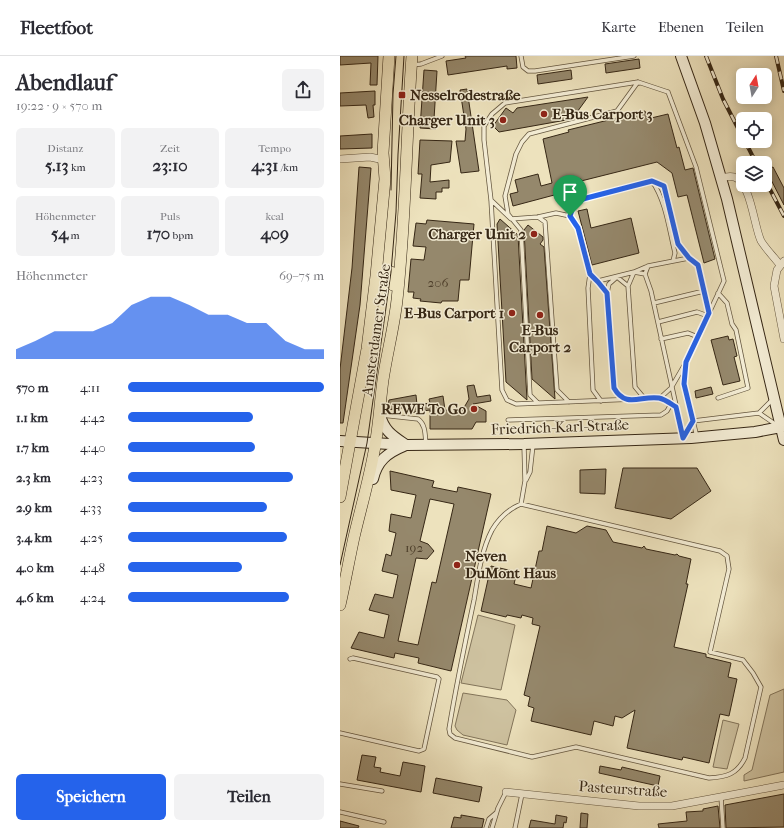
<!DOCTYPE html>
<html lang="de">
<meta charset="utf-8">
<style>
:root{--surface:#fff;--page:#f2f2f3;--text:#2b2b33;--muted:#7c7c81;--line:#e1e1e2;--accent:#2563eb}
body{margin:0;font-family:"IM FELL French Canon",serif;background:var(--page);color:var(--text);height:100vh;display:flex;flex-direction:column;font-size:15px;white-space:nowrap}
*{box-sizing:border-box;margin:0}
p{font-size:13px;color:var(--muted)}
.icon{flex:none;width:22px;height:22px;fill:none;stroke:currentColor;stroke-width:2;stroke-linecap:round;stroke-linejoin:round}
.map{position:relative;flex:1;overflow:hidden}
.panel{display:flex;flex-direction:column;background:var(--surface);width:340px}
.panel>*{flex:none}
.needle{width:26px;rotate:11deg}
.fabs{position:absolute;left:396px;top:12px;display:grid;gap:8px}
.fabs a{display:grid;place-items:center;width:36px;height:36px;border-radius:6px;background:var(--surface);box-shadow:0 2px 10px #0003;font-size:20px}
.pin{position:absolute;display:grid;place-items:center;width:34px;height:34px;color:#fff;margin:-41px -17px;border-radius:50% 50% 50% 0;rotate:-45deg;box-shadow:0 0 4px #0007}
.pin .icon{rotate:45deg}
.round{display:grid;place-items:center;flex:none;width:42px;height:42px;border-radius:6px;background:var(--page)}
.overview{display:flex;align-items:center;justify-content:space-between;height:68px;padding:0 16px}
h1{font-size:22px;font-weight:700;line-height:30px}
.figures{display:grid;grid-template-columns:repeat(3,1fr);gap:6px;height:68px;padding:4px 16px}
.figures div{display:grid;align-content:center;border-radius:6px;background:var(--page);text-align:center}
.figures b{font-size:17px;font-weight:700}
.figures small{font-size:11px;font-weight:400}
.figures p{font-size:11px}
.chart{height:112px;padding:8px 16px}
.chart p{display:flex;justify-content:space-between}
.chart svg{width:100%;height:72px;margin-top:4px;fill:var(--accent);opacity:.7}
.action{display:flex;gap:8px;margin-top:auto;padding:8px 16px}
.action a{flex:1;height:46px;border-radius:6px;background:var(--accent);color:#fff;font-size:16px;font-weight:700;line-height:46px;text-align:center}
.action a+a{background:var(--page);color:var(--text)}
ul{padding:0 16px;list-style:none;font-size:13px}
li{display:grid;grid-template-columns:64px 48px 1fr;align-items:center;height:30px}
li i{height:10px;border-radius:5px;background:var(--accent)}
header{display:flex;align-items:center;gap:24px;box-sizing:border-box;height:56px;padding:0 20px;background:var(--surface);border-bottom:1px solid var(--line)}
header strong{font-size:19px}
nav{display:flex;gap:22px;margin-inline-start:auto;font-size:14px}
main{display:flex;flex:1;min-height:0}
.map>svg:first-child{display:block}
.green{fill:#cec2a0;stroke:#82745a}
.building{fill:#95886c;stroke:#362715;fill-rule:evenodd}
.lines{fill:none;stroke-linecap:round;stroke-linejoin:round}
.lane-casing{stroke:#64563f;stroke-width:5}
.street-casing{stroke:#64563f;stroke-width:8}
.secondary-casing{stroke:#362715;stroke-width:12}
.primary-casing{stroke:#362715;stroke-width:12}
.lane{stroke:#f3ecd4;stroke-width:3.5}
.street{stroke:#f3ecd4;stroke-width:7}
.secondary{stroke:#f3ecd4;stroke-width:10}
.primary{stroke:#ede2bd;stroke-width:11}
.tram{stroke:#362715;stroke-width:1}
.rail-casing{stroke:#362715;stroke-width:4}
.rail{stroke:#f3ecd4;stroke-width:2.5;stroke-dasharray:8;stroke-linecap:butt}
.route-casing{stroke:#fff;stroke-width:8}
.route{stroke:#2563eb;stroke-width:5}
.poi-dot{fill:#8f2418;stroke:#f3ecd4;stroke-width:1.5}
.labels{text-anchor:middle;stroke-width:3;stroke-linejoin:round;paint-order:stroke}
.number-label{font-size:13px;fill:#4e3f2b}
.poi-label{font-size:15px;font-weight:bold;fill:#362715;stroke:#f3ecd4;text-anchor:end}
.street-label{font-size:15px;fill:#362715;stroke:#f3ecd4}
</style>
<header>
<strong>Fleetfoot</strong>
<nav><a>Karte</a><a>Ebenen</a><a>Teilen</a></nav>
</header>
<main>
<section class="panel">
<div class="overview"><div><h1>Abendlauf</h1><p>19:22 · 9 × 570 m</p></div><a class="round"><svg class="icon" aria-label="share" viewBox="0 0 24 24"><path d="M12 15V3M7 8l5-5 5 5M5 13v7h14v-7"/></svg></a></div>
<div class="figures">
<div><p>Distanz</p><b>5.13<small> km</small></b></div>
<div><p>Zeit</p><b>23:10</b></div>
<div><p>Tempo</p><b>4:31<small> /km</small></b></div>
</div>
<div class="figures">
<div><p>Höhenmeter</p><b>54<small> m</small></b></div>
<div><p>Puls</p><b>170<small> bpm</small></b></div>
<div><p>kcal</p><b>409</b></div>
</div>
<div class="chart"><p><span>Höhenmeter</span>69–75 m</p>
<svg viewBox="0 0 160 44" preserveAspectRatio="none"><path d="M0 44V38L10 33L20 27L30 27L40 27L50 22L60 11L70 6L80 6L90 11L100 17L110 17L120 22L130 22L140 33L150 38L160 38V44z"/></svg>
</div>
<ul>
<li><b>570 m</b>4:11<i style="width:100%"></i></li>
<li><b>1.1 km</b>4:42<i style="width:64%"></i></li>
<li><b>1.7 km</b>4:40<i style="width:65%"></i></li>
<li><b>2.3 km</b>4:23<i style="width:84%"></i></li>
<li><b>2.9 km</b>4:33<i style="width:71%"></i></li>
<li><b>3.4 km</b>4:25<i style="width:81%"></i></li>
<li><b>4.0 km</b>4:48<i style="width:58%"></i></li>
<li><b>4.6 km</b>4:24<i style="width:82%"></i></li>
</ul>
<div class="action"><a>Speichern</a><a>Teilen</a></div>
</section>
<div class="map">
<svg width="444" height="772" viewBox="0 0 444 772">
<rect width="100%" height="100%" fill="#ede2bd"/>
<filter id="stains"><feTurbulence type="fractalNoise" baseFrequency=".005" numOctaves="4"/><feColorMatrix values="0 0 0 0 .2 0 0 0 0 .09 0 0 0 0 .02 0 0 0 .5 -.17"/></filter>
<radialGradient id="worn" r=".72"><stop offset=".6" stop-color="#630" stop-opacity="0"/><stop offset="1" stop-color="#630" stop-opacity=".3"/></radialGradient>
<path class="green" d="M138 559 175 569 161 634 121 627Z
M444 633V716L404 725V719L412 714 430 639Z
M123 637 167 644 176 654 167 689 123 679 117 674 115 670Z
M383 664 399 668 387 713 373 711Z"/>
<path class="building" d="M0 0H38L37 29H30L31 7 0 9Z
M125 0H176L177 12 167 13V10L108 19 106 5 126 2Z
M299 3 300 12 266 17 265 8Z
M84 14 97 15 94 63H97L96 73 80 72Z
M231 14 232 23 198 28 197 19Z
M127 33 139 115 121 117 116 85H125L126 73 120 34Z
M35 35V49H33L34 61 28 62 26 49 0 50V37Z
M248 41 232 63 159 76 153 70 166 52 173 57 177 52Z
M305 55 307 63 328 58 337 92 339 91 345 114 353 112 375 203 364 207 347 139 338 141 332 117 317 106 241 125V123L216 129 218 138 173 150 170 138 178 136 175 124 198 118 201 130 212 127 203 83 229 76 228 74Z
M32 78V92L0 93V80Z
M80 84 112 85 110 106 91 109 90 126 109 124V132H102V136H96V143L80 142 82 118H78Z
M19 111 31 112 20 249 3 367H0V313L12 212Z
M433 111 444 132V149L426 114Z
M247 153 251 172 291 162 299 197 252 209 238 155Z
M160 163 178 179 187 344 166 326 157 168Z
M87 164 134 168 129 224H120L118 245H102L101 247 80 245 81 243 73 242 74 236H68L71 203 84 204 86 191 73 190 76 167 86 168Z
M188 169 203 181V184L200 188 204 191 215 343 192 323 184 174Z
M388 280 389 284 393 283 397 300 394 301 400 325 383 329 371 284Z
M134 329 137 341 150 339 151 345 133 348 146 355V366H136L132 373H90V354L69 357 68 351 47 354 49 344 76 339 77 349 90 347 89 343 103 340 105 354 122 355 129 343 127 330Z
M371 331 373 338 356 342 355 335Z
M283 412H357L371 435 331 463 275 452Z
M266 413 265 438 240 437V414Z
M50 415 94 425 92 431 117 436 118 431 151 438 111 615 78 607 79 602 55 597 54 602 11 592 19 576 44 582 49 559 29 554 35 538 53 542 58 519 42 515 46 498 51 500 56 477 49 475 51 458 71 462 76 439 51 434ZM90 443 114 448 96 527 92 526 78 589 58 585 76 502 87 503 94 495 88 488 80 485Z
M207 470 236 477 247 470 266 474 273 486 302 492 304 490 306 493 335 499 337 498 339 500 351 503 346 528H348L334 591 366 598V601L391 607 388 621 397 623 389 660 380 658 369 707 343 701 342 704 287 692 295 654 282 662 275 660 273 670 254 665 251 679 191 665 194 652 188 650 190 641 184 639 200 570 192 568 193 562 182 559 181 562 167 559 166 561 141 555 151 510 177 516 174 528 191 532 199 495H202Z
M22 699 36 701 34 711 41 712 40 716 60 720 63 706 85 710 81 736 17 724Z
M260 710 281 714 282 711 320 720 318 730 259 717Z
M96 722 142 731 139 746 93 737Z
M444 738V771L386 772 385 749Z
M378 750 380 772H319L318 768 347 765 346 756 363 755V753Z
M241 757 248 758 247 772H240Z
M121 759 144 763 142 772H111L114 761 121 762Z
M216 759 227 761 226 767 224 766 223 772H189L191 764 215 768Z
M0 765 19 770 18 772H0Z"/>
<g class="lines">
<defs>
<path id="lane" d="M181 0 183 11 188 15H195L294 0
M72 9 81 8 102 0
M328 36 298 26 165 47 152 58 144 70V84L151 144 162 334 167 344 176 348 320 342 336 351
M328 36 356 111 384 225 369 257
M312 125C326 145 329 173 335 197L333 205
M151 144 171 163 198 161 216 157 230 160 238 172 250 218 258 225 267 237 274 332 278 339 284 343
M230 160 235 145 312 125 324 130 338 188 349 202
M198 161 205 166 217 334 229 346
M250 218 248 232 253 334 261 345
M258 225 294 216 305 218
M288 230 294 216 308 210
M267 237 269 228 277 221 288 230 295 331 305 343
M314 247 364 235
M318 266 357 256 368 260
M321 283 348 277 358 281
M320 342 331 332 345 308
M378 342 408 332 396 274 392 268 387 247 378 237
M198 347 190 339 181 174 168 158 165 140 176 98 182 86 189 78 277 55 298 26 299 27
M419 357 438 370
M41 359 78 363C86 369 85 379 86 389
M168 364 321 359 327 355 331 348
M344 380 353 365 419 357 433 343
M343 381 311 235 305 218 308 210 349 202 358 209 369 257 346 306 344 328 357 381
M186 424 190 416 193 389
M181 448 380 495 387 500 389 513 370 596 403 604 413 617 421 631 405 702C397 718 387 721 369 722L236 691 192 701 115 682 110 678 109 673C116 630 125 587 134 544 138 521 141 495 152 474 159 462 169 453 181 448L185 425 184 390
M0 677 79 695 84 693 99 623 97 621 13 602 10 603
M0 728 42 735
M381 741 383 772
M0 756 44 766
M146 772 149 763 156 757
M152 772 158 752 166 736
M175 772 182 738"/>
<path id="street" d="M0 103 30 101 44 104
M382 122C385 121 390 120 394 121 411 126 414 171 421 185 426 193 434 201 440 209
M444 205 437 214 434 230 444 283
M166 736 299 750H332L444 729"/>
<path id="secondary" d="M341 0 365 67 387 143 444 384
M40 359C44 375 53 380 66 389
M0 385 66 389 184 388 351 382 415 376 441 371
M33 423C37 405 47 397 64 390"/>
<path id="primary" d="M36 220 43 215 51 216 54 220 53 229
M0 441 27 293 36 220 45 123 43 97 49 0
M0 549C5 527 9 504 14 481 21 451 30 421 35 390 39 368 40 346 43 324 47 297 54 271 57 244 66 163 66 81 72 0"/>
</defs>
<use href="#lane" class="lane-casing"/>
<use href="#street" class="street-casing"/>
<use href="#secondary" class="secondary-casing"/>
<use href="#primary" class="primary-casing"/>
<use href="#lane" class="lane"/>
<use href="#street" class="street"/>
<use href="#secondary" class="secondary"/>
<use href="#primary" class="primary"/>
<path class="tram" d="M51 134 53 38 56 0
M0 509 27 387 51 216 56 156 58 98 64 0"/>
<defs>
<path id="rail" d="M366 0 383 43 403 82
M436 0 444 35
M405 85 416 107
M425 124 444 160"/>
</defs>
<use href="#rail" class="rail-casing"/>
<use href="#rail" class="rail"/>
</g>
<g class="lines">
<defs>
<path id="route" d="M312 125 324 130 338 188 349 202 358 209 369 257 346 306 344 328 353 365 343 382 336 351C331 348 325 343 319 342 301 339 286 353 274 332L267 237 258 226 250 218 238 172 230 160 235 145Z"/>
</defs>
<use href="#route" class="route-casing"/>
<use href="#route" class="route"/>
</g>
<g class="poi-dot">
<rect x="58" y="35" width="8" height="8" rx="2"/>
<circle cx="204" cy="58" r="4"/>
<circle cx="163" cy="64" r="4"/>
<circle cx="194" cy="178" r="4"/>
<circle cx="172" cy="257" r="4"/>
<circle cx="200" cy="259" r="4"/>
<circle cx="134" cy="353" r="4"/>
<circle cx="117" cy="509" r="4"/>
</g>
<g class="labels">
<g class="number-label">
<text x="98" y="231">206</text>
<text x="74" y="496">192</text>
</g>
<g class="poi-label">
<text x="70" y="44" text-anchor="start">Nesselrodestraße</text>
<text x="212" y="63" text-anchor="start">E-Bus Carport 3</text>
<text x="155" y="69">Charger Unit 3</text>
<text x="186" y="183">Charger Unit 2</text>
<text x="164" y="262">E-Bus Carport 1</text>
<text x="200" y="279" text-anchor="middle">E-Bus<tspan x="200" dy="17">Carport 2</tspan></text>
<text x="126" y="358">REWE To Go</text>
<text x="125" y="505" text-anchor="start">Neven<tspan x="125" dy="17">DuMont Haus</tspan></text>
</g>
<g class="street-label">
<text transform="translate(36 274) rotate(-82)" y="5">Amsterdamer Straße</text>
<text transform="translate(220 371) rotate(-2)" y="5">Friedrich-Karl-Straße</text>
<text transform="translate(283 733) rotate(4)" y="5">Pasteurstraße</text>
</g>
</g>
<rect width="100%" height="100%" filter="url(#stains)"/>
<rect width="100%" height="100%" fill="url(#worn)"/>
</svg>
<div class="fabs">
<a><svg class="needle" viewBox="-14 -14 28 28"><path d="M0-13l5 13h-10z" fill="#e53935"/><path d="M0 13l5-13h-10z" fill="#7c7c81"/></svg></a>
<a><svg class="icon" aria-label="locate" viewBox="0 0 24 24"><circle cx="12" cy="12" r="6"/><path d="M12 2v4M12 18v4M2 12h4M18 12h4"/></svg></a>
<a><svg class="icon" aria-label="layers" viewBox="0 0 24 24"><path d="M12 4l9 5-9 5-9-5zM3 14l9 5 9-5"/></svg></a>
</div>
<div class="pin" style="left:230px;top:160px;background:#1e9e55"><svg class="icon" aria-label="arrive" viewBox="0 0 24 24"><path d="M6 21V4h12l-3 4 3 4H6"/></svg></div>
</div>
</main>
